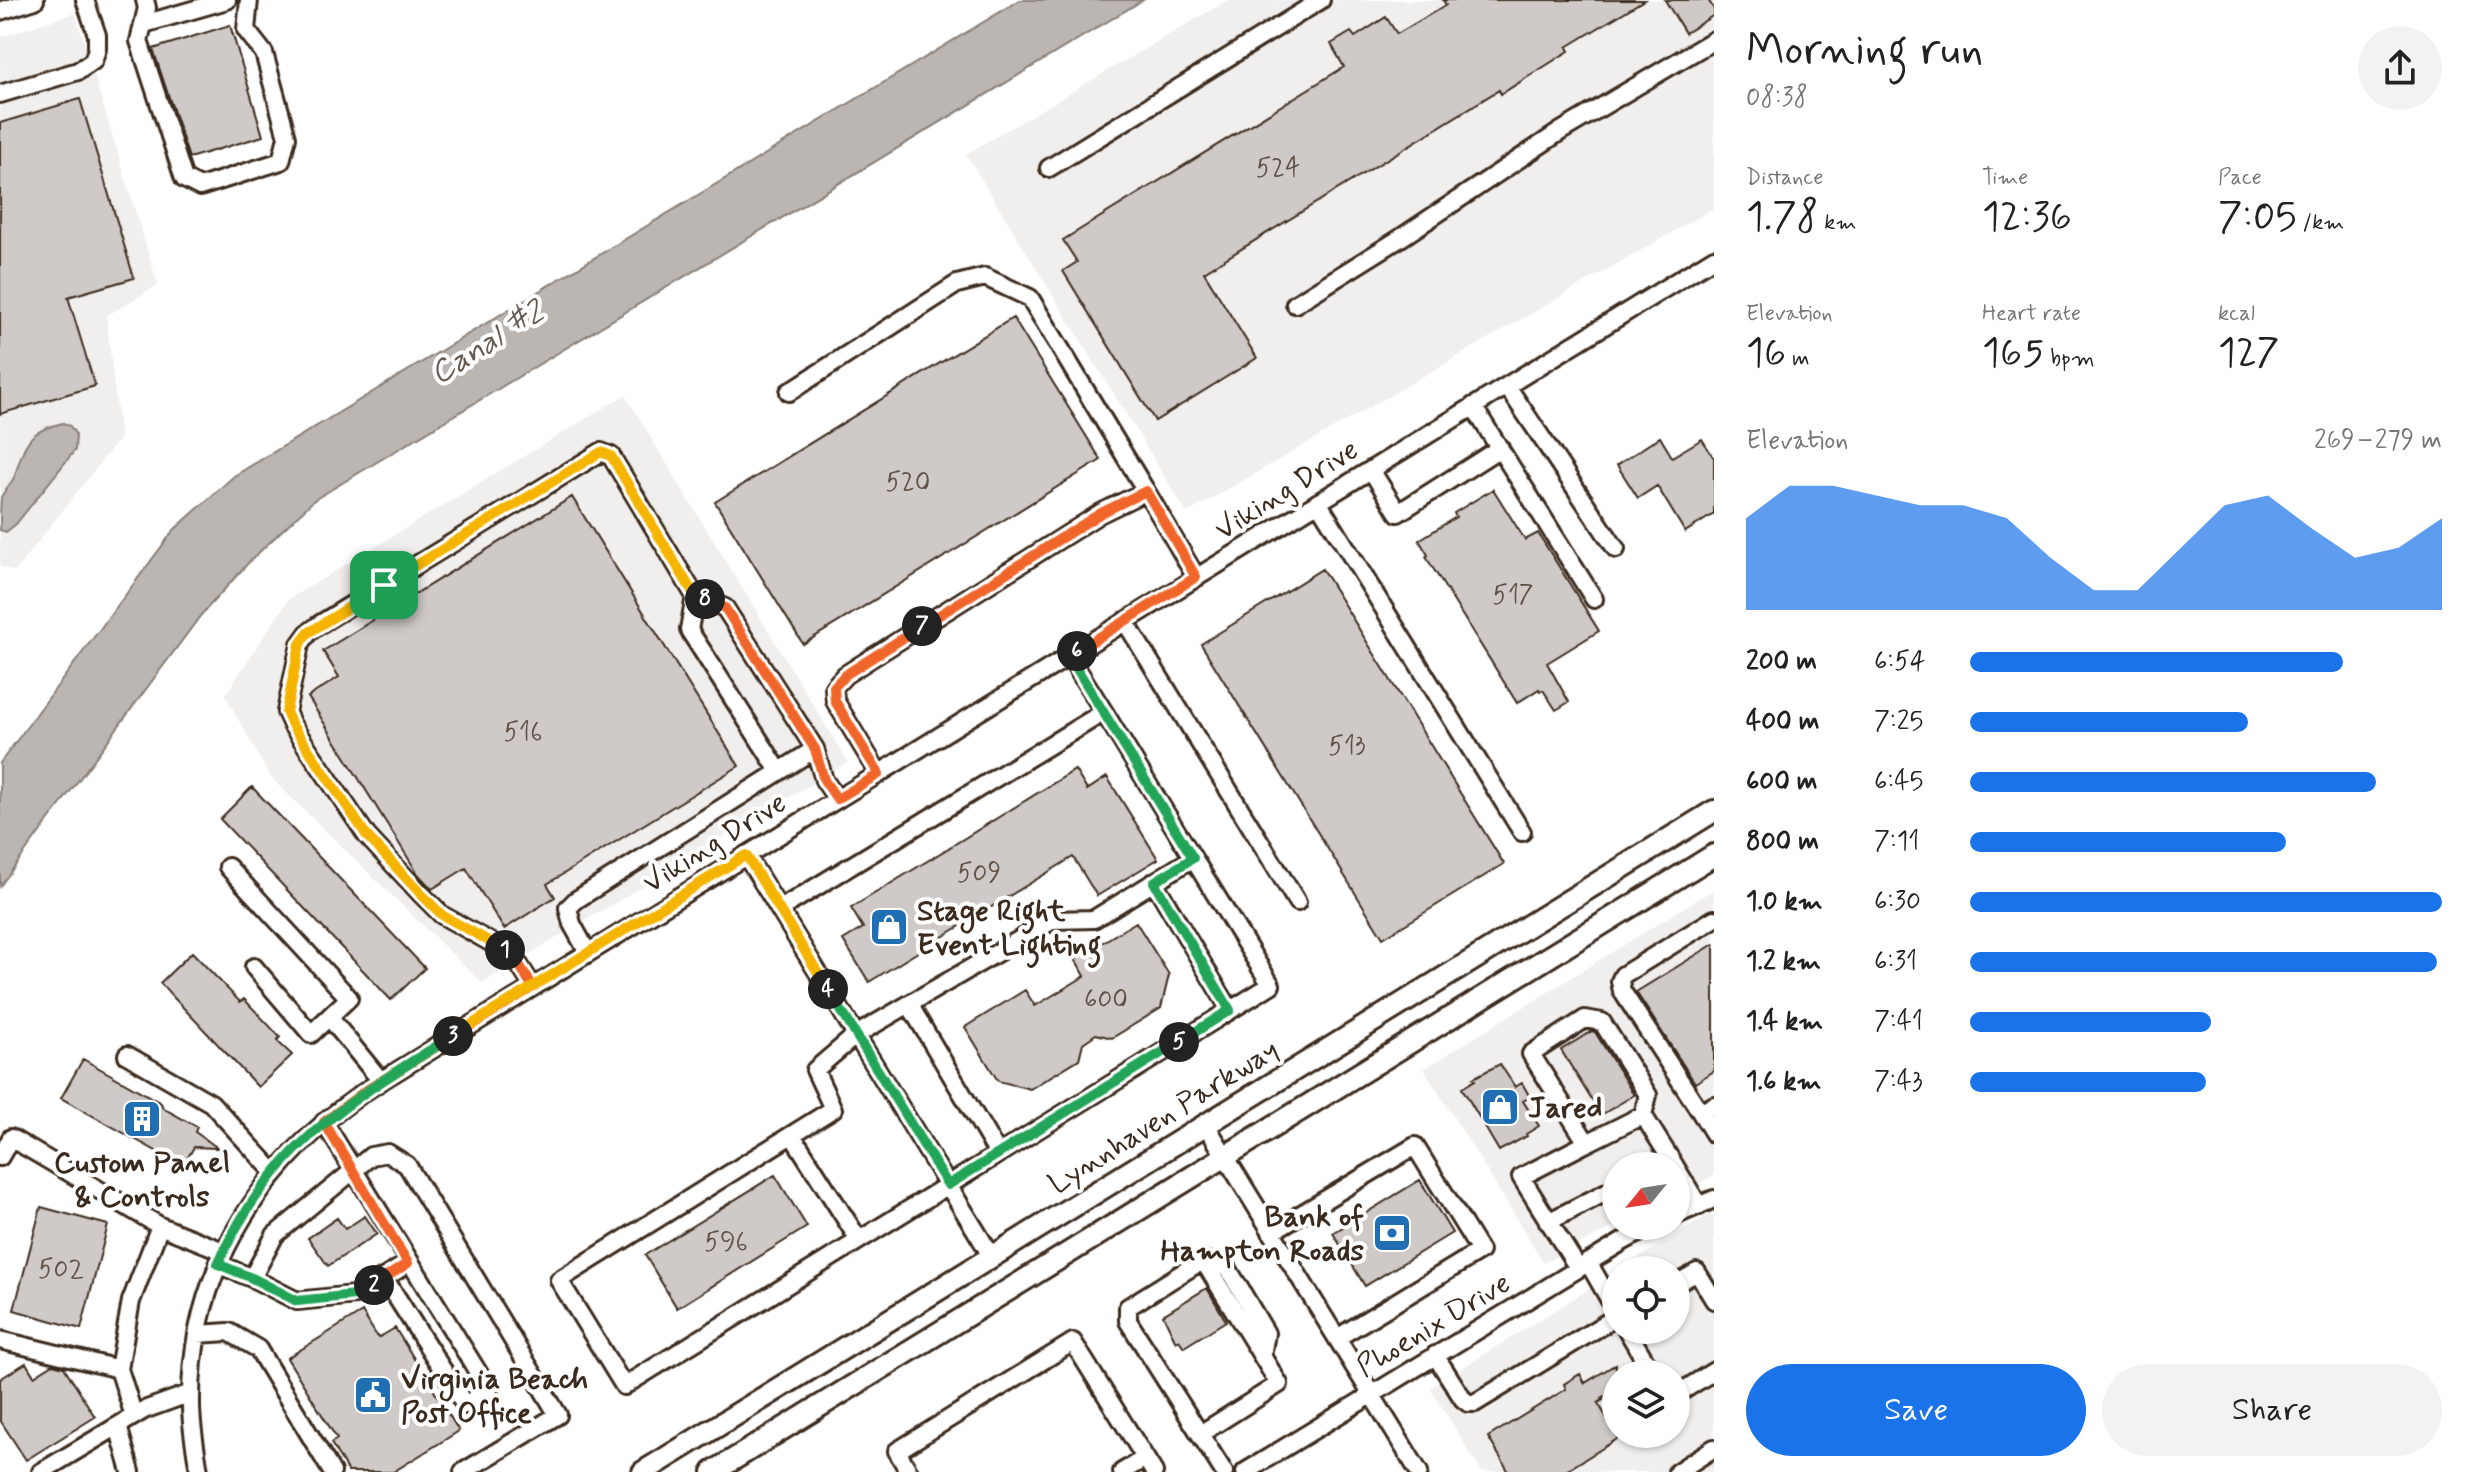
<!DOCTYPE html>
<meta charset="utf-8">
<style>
:root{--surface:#fff;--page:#f2f2f2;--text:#222;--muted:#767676;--accent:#1a73e8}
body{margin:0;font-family:Mynerve,sans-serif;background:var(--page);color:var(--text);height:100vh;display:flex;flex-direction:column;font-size:30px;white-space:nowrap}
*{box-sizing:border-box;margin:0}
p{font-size:26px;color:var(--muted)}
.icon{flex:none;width:44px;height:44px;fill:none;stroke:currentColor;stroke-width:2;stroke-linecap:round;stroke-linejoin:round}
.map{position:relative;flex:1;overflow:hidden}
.side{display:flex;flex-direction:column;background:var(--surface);width:760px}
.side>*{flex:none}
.needle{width:52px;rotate:240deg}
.controls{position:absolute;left:1602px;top:1152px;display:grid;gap:16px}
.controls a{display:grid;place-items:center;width:88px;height:88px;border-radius:50%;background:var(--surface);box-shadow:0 2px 6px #0004;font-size:40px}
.pin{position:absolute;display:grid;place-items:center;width:68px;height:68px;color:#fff;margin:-34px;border-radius:16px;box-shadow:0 4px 12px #0006}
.km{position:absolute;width:40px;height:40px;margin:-20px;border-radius:50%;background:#222;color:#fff;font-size:22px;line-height:40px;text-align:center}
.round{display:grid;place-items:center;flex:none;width:84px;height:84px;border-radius:42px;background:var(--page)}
.headline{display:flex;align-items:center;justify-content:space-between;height:136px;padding:0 32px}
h1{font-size:44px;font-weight:600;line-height:60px}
.metrics{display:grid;grid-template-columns:repeat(3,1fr);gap:12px;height:136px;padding:8px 32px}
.metrics div{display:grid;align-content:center}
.metrics b{font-size:40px;font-weight:600}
.metrics small{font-size:22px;font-weight:400}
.metrics p{font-size:22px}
.chart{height:224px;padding:16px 32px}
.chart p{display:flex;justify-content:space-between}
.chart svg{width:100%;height:144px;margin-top:8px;fill:var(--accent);opacity:.7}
.action{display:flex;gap:16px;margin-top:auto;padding:16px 32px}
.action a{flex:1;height:92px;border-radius:48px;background:var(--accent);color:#fff;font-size:32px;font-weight:600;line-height:92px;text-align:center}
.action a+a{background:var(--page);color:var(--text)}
ul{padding:0 32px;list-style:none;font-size:26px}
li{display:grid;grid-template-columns:128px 96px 1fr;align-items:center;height:60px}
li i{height:20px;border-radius:10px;background:var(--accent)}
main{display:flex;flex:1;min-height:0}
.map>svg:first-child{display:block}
.built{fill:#f1efee;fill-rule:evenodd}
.water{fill:#bcb6b3;stroke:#887e77;stroke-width:2}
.building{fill:#cfcac7;stroke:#3b2a1e;stroke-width:2}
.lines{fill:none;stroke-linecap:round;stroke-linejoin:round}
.minor-casing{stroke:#3b2a1e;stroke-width:22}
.major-casing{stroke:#3b2a1e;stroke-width:26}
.minor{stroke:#fff;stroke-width:16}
.major{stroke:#fff;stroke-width:20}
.split-1-casing{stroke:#fff;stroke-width:16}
.split-2-casing{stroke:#fff;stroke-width:16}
.split-3-casing{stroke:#fff;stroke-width:16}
.split-4-casing{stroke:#fff;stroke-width:16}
.split-5-casing{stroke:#fff;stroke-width:16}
.split-6-casing{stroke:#fff;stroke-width:16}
.split-7-casing{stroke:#fff;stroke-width:16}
.split-8-casing{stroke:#fff;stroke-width:16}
.split-9-casing{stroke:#fff;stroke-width:16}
.split-1{stroke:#f5b400;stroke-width:10}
.split-2{stroke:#f0652b;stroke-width:10}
.split-3{stroke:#22a559;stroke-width:10}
.split-4{stroke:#f5b400;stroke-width:10}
.split-5{stroke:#22a559;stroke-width:10}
.split-6{stroke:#22a559;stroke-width:10}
.split-7{stroke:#f0652b;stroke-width:10}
.split-8{stroke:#f0652b;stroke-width:10}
.split-9{stroke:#f5b400;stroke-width:10}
.labels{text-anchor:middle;stroke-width:8;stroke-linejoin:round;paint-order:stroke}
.number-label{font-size:26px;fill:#605248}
.street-label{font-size:30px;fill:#3b2a1e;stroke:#fff}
.poi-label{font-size:30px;font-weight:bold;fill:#3b2a1e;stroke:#fff;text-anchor:start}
.water-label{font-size:32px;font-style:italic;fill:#685b52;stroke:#fff}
</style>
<main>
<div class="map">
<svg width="1714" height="1472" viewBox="0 0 1714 1472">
<rect width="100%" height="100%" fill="#fff"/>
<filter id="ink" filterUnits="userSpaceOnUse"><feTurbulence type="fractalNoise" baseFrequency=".0125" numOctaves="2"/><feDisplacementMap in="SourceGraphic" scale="16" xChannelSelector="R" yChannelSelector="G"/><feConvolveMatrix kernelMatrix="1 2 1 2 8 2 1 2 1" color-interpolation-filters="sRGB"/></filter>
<g filter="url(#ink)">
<path class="built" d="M1228 0H1714V208L1187 513 966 154Z
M75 13 158 285 106 316 120 438 14 572 0 566V37Z
M625 395 848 762 482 983 270 777 225 695 289 599Z
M1714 889V1176L1676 1195V1166H1616V1226L1544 1263 1424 1069Z
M1710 1214 1714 1220V1472H1482L1430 1388 1616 1272V1330H1676V1270H1619ZM1616 1374H1676V1434H1616Z"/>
<path class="water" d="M1020 0H1143L314 500 250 561 201 615 0 886V763L174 530 234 476Z
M63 423 70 426 76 435 75 450 16 524 6 532 0 530C0 520 0 506 1 497 5 490 12 483 15 475 25 443 27 431 63 423Z"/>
<path class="building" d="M1443 0H1644L1567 47 1569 51 1501 94 1499 90 1204 272 1257 358 1155 421 1063 271 1077 262 1063 240 1344 67 1331 44 1351 32 1355 37 1386 17 1397 34 1446 5Z
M1665 0H1708L1714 9V15L1685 33Z
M230 25 263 136 189 158 153 49Z
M80 99 134 278 68 297 95 386 0 414V123Z
M1013 318 1101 460 803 644 715 502Z
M1660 437 1672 457 1702 439 1714 458V514L1685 532 1657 486 1638 498 1617 465Z
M1493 489 1525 540 1538 533 1599 631 1547 663 1569 702 1556 710 1543 690 1540 691 1539 689 1517 703 1426 557 1428 555 1419 540 1456 517 1454 513Z
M572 497 739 766 547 884 555 897 504 929 466 868 432 889 418 874 308 697 339 677 323 651Z
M1322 569 1504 864 1383 938 1201 644Z
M1075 770 1087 790 1107 777 1158 859 1097 896 1073 857 869 982 843 940 863 928 851 908Z
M252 787 425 968 391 1000 220 819Z
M1136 922 1169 975 1161 1008 1112 1038 1096 1034 1083 1043 1079 1059 1030 1089 998 1081 965 1027 1025 990 1035 1006 1085 976 1075 959Z
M1714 944V1071L1695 1083 1636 992Z
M192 952 240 1002 244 999 280 1037 277 1041 292 1055 258 1087 160 983Z
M1592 1031 1595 1032 1634 1095 1601 1115 1561 1050Z
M83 1059 161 1103 163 1108 197 1127 195 1132 218 1148 194 1147 183 1166 61 1098Z
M1500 1064 1515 1087 1522 1083 1530 1097 1523 1101 1539 1126 1526 1134 1527 1136 1499 1151 1462 1088 1475 1080 1473 1078Z
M775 1175 807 1227 677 1308 645 1255Z
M1420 1180 1452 1233 1365 1286 1333 1233Z
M41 1207 108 1225 81 1329 14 1310Z
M365 1216 377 1234 328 1266 308 1238 337 1218 345 1229Z
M1207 1288 1226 1321 1184 1347 1179 1340 1176 1342 1163 1315Z
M362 1312 378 1338 395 1328 459 1431 393 1472H348L331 1443 337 1439 287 1358Z
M26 1363 34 1376 53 1364 64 1367 95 1417 26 1460 0 1420V1379Z
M1616 1364V1389L1602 1398 1603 1400 1598 1403 1619 1438 1564 1472H1509L1488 1437 1566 1389 1564 1384 1580 1374 1585 1383Z"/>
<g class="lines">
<defs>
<path id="minor" d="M145 0 147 8 139 41 184 179 200 187 281 161 287 137 264 53 246 30 249 0
M0 11 35 0
M144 24 227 0
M0 94 78 71 93 61 97 49V35L85 0
M1049 168 1321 0
M1295 304 1399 239 1561 131 1714 40
M1507 386 1616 549
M789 392 957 284 985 277 1030 298 1146 491
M1473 406 1594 599
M1371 470 1398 513 1500 448
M1318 502 1522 832
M1125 621 1297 902
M1104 712 1193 858 1094 919 1053 920 856 1035 815 1070 833 1109 559 1280 624 1386 1271 985 1193 858
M779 771 689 630 695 596 725 608 815 749
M879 774 835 701 834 687 845 675 870 659 1101 513 1146 491 1196 577
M746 855 992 1257
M228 867 349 998 329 1017
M1154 882 1230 1010
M780 909 1104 712 1069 656
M588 953 572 924 568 908 576 900 815 749 824 780 837 799
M254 967 311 1034 329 1017 381 1081
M533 987 513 955 442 915 421 894 367 836 292 725 286 712 300 644 308 633 320 624 601 452 611 456 695 596
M909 1004 998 1154
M127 1055 211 1103 274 1172
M1714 1105 1701 1113 1714 1134
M1701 1113 1622 991 1620 981 1623 975 1714 919
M324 1122 489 1390 465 1405 385 1279
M1206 1125 1419 1472
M792 1135 859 1240
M1587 1143 1643 1115 1675 1166
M0 1157 11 1138 160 1226 131 1301 119 1369
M1676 1168 1699 1206
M1676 1215 1714 1199
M1548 1222 1616 1187
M160 1226 223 1251
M1271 1232 1415 1146 1480 1251 1337 1338
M1203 1260 1262 1356
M1588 1262 1616 1311
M218 1264 252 1278 297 1301 355 1295 408 1263
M1578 1268 1521 1177 1587 1143 1531 1054 1585 1019 1602 1022 1648 1095 1643 1115
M252 1278 275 1235 371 1156 388 1153 407 1165 558 1415 463 1472
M1676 1284 1697 1272 1714 1300
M1627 1330 1653 1374
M197 1334 229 1332 258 1349 332 1472
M0 1340 119 1369 134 1416
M1435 1355 1463 1399 1468 1403H1475L1616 1317
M1676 1395 1714 1371
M118 1426 131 1472
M1200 1434 1279 1384 1262 1356 1266 1333 1227 1267 1203 1260 1128 1307V1321L1224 1472
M41 1472 144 1410 191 1393
M199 1472C196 1450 191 1428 191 1405 189 1267 267 1153 381 1081L1714 258
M909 1472 897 1451 1073 1342 1154 1472
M1122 1472 1145 1458
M1245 1472 1622 1242 1652 1226
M1677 1472 1714 1448"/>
<path id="major" d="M643 1472 1714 811
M713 1472 1714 855"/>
</defs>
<use href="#minor" class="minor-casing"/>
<use href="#major" class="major-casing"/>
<use href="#minor" class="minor"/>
<use href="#major" class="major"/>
</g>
</g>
<g class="lines" filter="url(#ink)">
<defs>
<path id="split-1" d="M384 585 308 633 300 644 286 712 292 725 367 836 421 894 442 915 505 950"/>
<path id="split-2" d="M374 1285 408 1263 324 1122 365 1091 533 987 513 955 505 950"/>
<path id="split-3" d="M374 1285 355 1295 297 1301 252 1278 218 1264C269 1148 350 1100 453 1036"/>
<path id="split-4" d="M453 1036 746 855 828 989"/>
<path id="split-5" d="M828 989 948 1185 1179 1042"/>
<path id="split-6" d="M1077 651 1069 656 1193 858 1154 882 1230 1010 1179 1042"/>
<path id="split-7" d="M922 626 1101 513 1146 491 1196 577 1077 651"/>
<path id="split-8" d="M705 599 725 608 815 749 824 780 837 799 879 774 835 701 834 687 845 675 922 626"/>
<path id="split-9" d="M384 585 601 452 611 456 695 596 705 599"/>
</defs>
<use href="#split-1" class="split-1-casing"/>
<use href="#split-2" class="split-2-casing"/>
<use href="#split-3" class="split-3-casing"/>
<use href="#split-4" class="split-4-casing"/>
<use href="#split-5" class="split-5-casing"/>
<use href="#split-6" class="split-6-casing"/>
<use href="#split-7" class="split-7-casing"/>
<use href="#split-8" class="split-8-casing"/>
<use href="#split-9" class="split-9-casing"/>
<use href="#split-1" class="split-1"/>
<use href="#split-2" class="split-2"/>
<use href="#split-3" class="split-3"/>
<use href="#split-4" class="split-4"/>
<use href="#split-5" class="split-5"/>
<use href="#split-6" class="split-6"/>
<use href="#split-7" class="split-7"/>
<use href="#split-8" class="split-8"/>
<use href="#split-9" class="split-9"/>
</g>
<defs>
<symbol id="shop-square" viewBox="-11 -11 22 22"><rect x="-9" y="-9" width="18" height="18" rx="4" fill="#1f6fb2" stroke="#fff"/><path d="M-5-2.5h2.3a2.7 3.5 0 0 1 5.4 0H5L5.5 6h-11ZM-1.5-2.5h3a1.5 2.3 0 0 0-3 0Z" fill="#fff"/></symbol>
<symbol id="building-square" viewBox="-11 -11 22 22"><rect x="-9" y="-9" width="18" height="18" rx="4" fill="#1f6fb2" stroke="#fff"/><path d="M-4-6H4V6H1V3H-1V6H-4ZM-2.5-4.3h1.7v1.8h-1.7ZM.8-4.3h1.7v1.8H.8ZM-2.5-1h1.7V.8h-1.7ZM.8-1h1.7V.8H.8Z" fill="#fff"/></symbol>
<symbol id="bank-square" viewBox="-11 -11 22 22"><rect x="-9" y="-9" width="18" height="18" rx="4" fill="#1f6fb2" stroke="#fff"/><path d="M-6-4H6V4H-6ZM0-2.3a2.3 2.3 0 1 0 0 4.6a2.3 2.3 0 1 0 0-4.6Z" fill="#fff"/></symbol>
<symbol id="civic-square" viewBox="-11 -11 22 22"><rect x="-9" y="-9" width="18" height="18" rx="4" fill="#1f6fb2" stroke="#fff"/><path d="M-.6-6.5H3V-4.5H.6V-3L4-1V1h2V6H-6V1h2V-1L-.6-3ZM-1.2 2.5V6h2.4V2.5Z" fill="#fff"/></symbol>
</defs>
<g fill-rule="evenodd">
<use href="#shop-square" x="867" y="905" width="44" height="44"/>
<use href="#shop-square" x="1478" y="1085" width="44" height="44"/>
<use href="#building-square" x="120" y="1097" width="44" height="44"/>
<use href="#bank-square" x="1370" y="1211" width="44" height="44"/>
<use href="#civic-square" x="351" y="1373" width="44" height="44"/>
</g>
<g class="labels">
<g class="number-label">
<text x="1278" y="176">524</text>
<text x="908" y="490">520</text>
<text x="1513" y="603">517</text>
<text x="523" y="740">516</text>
<text x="1347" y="754">513</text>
<text x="979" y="881">509</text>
<text x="1106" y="1007">600</text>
<text x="726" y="1250">596</text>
<text x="61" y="1277">502</text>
</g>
<g class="street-label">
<text transform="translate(1286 489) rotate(-32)" y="10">Viking Drive</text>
<text transform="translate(714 842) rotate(-32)" y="10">Viking Drive</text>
<text transform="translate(1163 1116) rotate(-32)" y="10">Lynnhaven Parkway</text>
<text transform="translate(1433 1324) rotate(-31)" y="10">Phoenix Drive</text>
</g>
<g class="poi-label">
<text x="917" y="920">Stage Right<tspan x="917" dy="34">Event Lighting</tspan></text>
<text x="1528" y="1117">Jared</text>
<text x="142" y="1172" text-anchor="middle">Custom Panel<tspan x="142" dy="34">&amp; Controls</tspan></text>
<text x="1364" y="1226" text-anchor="end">Bank of<tspan x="1364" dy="34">Hampton Roads</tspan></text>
<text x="401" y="1388">Virginia Beach<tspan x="401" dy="34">Post Office</tspan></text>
</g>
<g class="water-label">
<text transform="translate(486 342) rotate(-32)" y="11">Canal #2</text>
</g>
</g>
</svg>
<div class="controls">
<a><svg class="needle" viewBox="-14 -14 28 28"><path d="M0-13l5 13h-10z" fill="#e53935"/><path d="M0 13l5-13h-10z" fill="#767676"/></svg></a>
<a><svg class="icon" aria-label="locate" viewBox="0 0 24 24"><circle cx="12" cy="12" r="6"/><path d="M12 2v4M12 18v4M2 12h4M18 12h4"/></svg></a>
<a><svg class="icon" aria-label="layers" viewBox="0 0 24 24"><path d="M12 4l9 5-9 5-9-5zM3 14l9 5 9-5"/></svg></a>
</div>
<div class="pin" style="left:384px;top:585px;background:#1e9e55"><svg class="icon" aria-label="arrive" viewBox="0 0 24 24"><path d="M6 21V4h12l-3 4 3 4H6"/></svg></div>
<b class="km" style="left:505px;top:950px">1</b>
<b class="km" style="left:374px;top:1285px">2</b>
<b class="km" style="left:453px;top:1036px">3</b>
<b class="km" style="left:828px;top:989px">4</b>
<b class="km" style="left:1179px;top:1042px">5</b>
<b class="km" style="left:1077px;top:651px">6</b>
<b class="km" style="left:922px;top:626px">7</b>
<b class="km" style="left:705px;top:599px">8</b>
</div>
<section class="side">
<div class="headline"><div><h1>Morning run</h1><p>08:38</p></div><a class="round"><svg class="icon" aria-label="share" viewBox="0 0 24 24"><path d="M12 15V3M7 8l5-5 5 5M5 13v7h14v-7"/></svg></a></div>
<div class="metrics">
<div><p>Distance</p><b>1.78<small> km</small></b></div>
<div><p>Time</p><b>12:36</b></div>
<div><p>Pace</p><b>7:05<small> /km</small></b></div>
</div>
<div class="metrics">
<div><p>Elevation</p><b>16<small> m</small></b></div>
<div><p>Heart rate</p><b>165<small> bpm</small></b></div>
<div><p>kcal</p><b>127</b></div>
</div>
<div class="chart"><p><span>Elevation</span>269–279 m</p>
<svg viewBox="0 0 160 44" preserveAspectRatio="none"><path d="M0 44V16L10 6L20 6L30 9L40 12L50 12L60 16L70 28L80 38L90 38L100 25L110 12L120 9L130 19L140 28L150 25L160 16V44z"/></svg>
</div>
<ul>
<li><b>200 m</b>6:54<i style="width:79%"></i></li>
<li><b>400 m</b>7:25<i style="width:59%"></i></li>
<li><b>600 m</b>6:45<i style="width:86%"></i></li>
<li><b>800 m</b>7:11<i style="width:67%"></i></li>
<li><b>1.0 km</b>6:30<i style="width:100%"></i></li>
<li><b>1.2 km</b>6:31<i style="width:99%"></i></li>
<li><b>1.4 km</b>7:41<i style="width:51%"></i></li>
<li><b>1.6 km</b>7:43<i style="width:50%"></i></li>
</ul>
<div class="action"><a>Save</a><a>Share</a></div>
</section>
</main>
